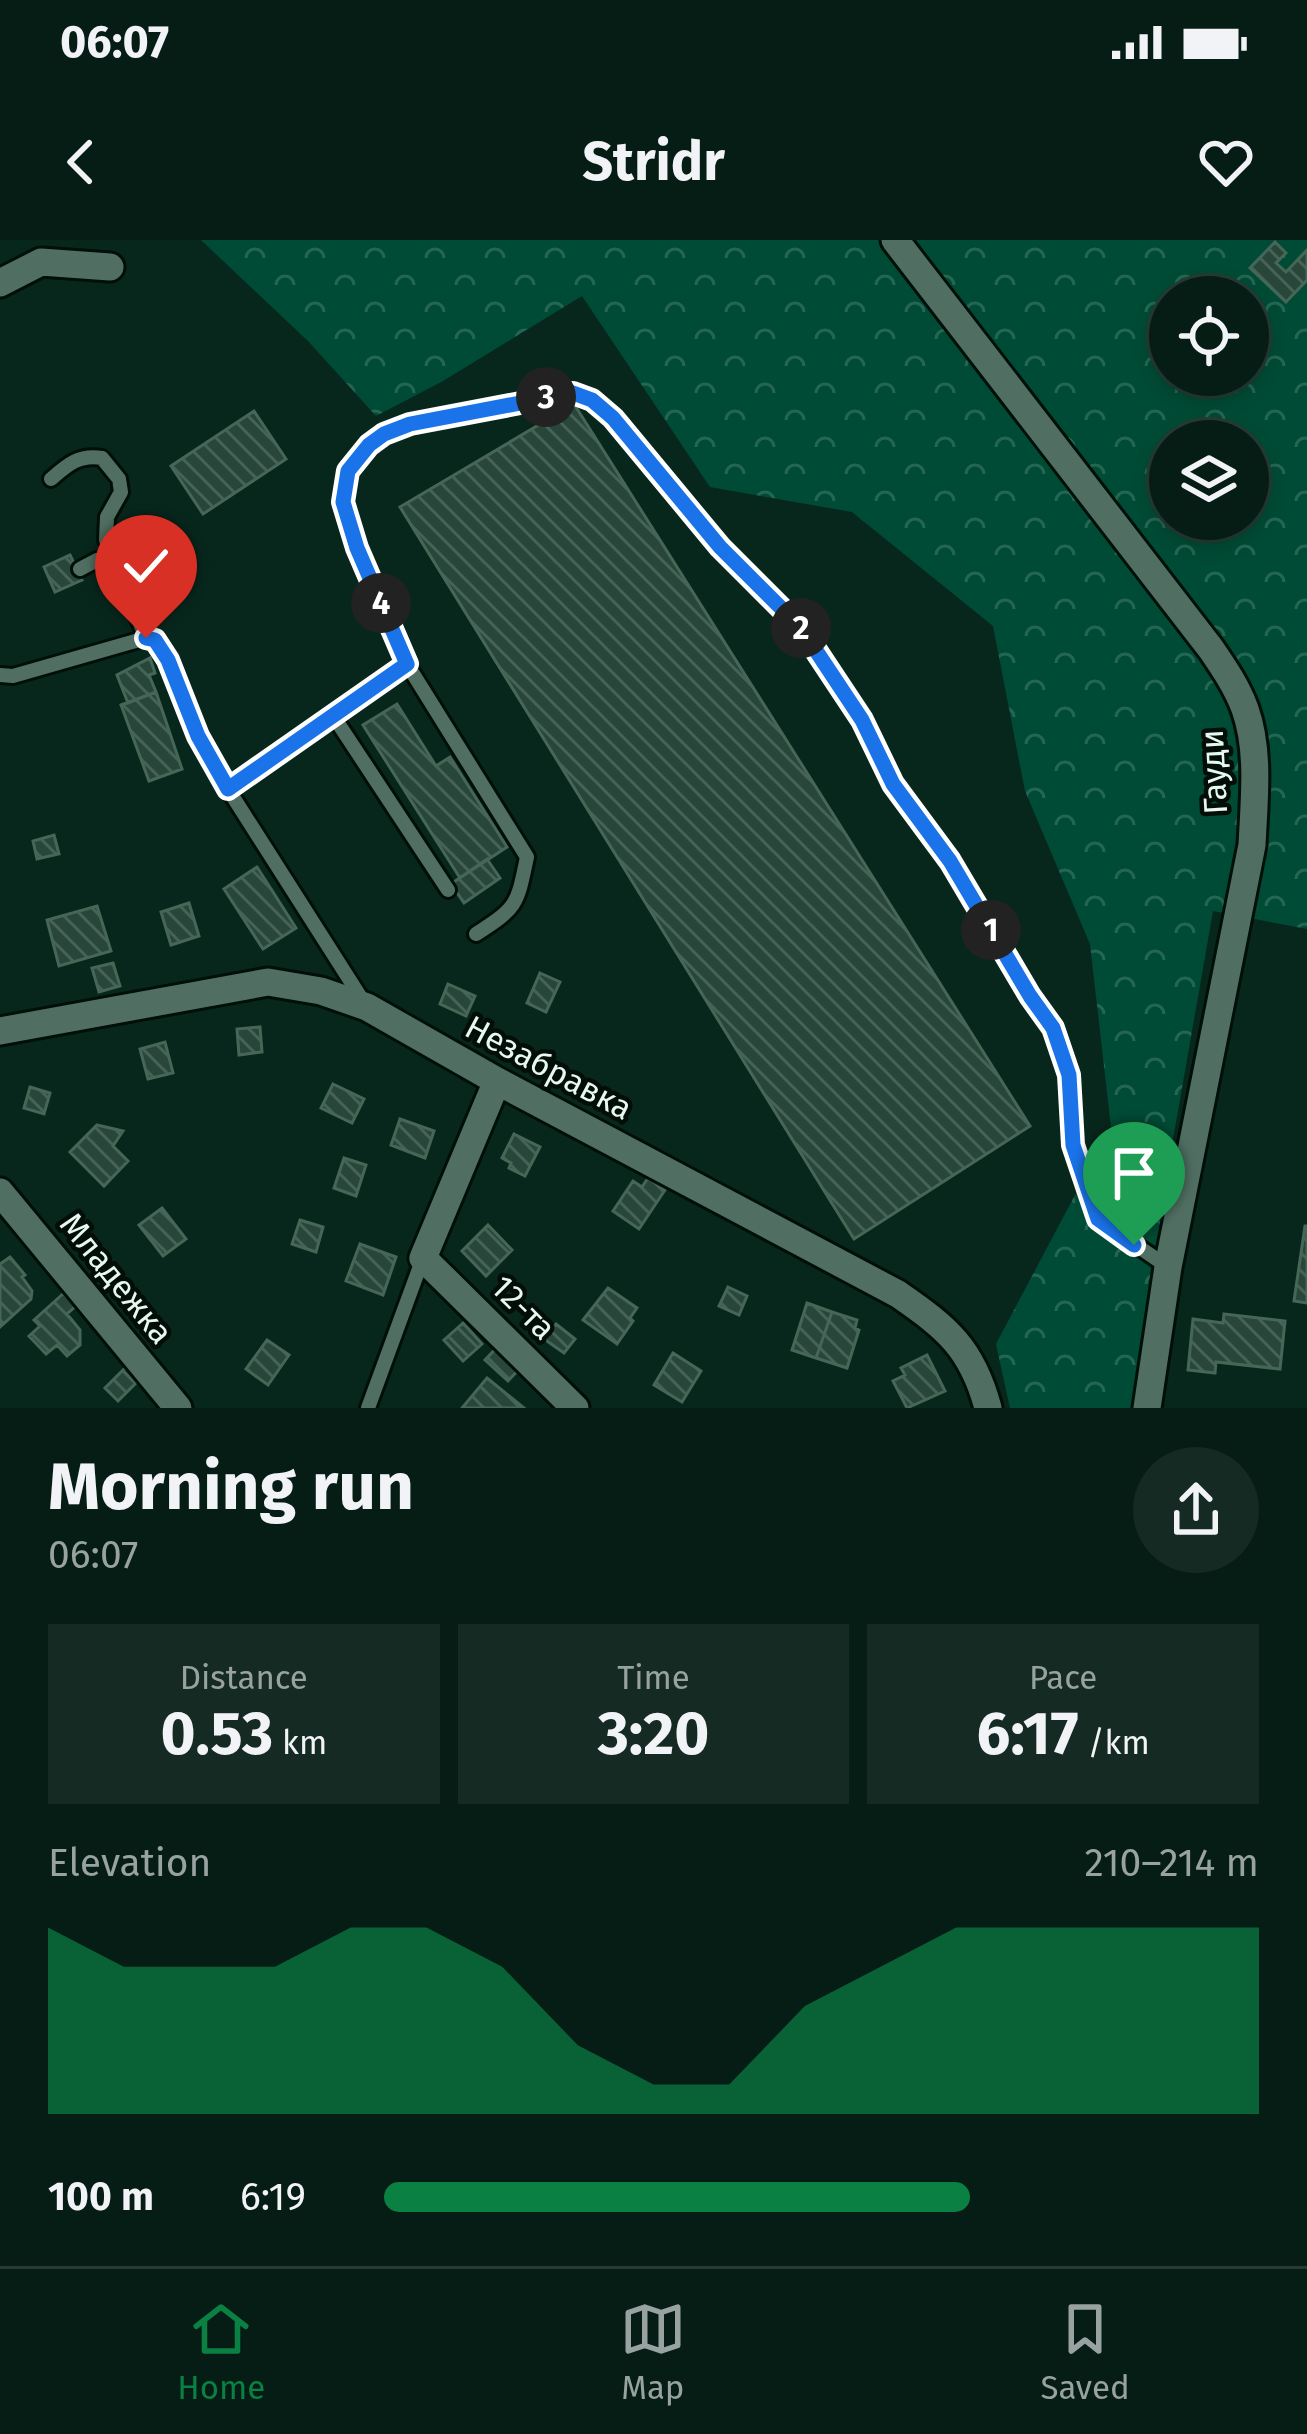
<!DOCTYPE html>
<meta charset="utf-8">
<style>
:root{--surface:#061d15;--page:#142a22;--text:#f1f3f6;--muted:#98a2a0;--line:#273b34;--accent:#0b8043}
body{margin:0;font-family:"Fira Sans",sans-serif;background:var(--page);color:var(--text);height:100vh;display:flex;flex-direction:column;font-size:45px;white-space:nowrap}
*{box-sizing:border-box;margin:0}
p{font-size:39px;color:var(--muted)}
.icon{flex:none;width:66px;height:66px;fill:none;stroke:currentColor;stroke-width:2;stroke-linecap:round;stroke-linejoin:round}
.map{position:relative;height:1168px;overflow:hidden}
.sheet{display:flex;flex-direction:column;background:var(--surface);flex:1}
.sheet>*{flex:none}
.fabs{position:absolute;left:1149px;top:36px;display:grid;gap:24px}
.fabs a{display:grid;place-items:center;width:120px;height:120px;border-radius:50%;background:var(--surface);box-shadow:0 6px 18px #0003,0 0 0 3px var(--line);font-size:60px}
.pin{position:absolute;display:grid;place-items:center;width:102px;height:102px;color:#fff;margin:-123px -51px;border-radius:50% 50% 50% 0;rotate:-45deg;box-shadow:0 0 12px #0007}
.pin .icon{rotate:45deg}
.km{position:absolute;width:60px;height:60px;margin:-30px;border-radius:50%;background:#222;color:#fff;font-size:33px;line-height:60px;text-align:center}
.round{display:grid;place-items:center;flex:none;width:126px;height:126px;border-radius:63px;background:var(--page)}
.headline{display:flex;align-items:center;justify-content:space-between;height:204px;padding:0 48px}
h1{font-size:66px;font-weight:700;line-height:90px}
.stats{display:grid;grid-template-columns:repeat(3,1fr);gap:18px;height:204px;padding:12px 48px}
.stats div{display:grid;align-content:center;border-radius:0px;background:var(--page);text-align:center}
.stats b{font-size:60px;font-weight:700}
.stats small{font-size:33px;font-weight:400}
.stats p{font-size:33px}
.chart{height:336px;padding:24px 48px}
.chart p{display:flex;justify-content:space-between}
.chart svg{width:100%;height:216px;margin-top:12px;fill:var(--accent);opacity:.7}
ul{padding:0 48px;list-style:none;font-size:39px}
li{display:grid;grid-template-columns:192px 144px 1fr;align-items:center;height:90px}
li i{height:30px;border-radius:15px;background:var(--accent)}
.status{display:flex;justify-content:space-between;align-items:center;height:84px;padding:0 60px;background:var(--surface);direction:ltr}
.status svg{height:33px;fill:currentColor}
header{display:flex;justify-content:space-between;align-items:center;height:156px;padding:0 48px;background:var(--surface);font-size:54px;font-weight:700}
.tabs{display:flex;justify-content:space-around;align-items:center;height:168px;border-top:3px solid var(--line);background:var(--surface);font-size:33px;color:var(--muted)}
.tabs a{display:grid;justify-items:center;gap:6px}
.tabs .selected{color:var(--accent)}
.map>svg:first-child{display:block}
.forest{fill:url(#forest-crowns);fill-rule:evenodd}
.building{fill:url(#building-back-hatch);stroke:#466658;stroke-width:3}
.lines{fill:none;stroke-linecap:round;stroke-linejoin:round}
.lane-casing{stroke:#000f07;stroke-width:20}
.street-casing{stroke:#000f07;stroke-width:33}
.lane{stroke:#506f62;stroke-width:14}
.street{stroke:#506f62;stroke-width:27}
.route-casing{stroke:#fff;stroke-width:24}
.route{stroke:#1a73e8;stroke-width:15}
.labels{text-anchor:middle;stroke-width:9;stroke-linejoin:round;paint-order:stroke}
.street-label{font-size:33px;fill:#e6f8ef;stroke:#030e09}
</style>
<div class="status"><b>06:07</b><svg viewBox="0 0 49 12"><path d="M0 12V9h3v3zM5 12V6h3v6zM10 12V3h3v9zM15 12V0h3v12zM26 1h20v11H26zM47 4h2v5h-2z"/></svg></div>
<header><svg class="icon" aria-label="back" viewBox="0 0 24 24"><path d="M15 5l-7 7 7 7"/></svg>Stridr<svg class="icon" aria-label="heart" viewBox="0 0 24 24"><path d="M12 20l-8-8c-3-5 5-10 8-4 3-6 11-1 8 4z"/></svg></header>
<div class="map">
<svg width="1307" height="1168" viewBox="0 0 1307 1168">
<defs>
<pattern id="forest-crowns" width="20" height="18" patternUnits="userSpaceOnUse" patternTransform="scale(3)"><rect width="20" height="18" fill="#004b35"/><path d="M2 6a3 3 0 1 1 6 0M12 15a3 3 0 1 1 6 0" fill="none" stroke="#256653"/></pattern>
<pattern id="building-back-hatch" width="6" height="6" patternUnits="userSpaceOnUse" patternTransform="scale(3)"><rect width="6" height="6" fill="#28473a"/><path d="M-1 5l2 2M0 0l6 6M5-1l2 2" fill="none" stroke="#476257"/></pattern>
</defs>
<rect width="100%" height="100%" fill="#08271c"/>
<path class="forest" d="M201 0H1307V689L1213 671 1172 905 1133 1168H1010L996 1104 1111 887 1090 704 1025 551 993 386 852 272 710 247 582 56 443 141 376 176 308 101ZM1170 57H1248V135H1170ZM1170 201H1248V279H1170Z"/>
<path class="building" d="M1275 2 1286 13 1276 23 1286 32 1307 10V40L1286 62 1250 28Z
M574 164 1030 886 854 999 400 267Z
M254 171 286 219 203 274 171 226Z
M70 315 82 340 55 352 44 327Z
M150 418 155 433 149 435 156 452 128 463 117 435Z
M156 452 182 529 149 541 121 465Z
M397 464 436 526 450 517 507 607 460 638 363 485Z
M54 595 59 614 37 619 33 601Z
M487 619 500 638 464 663 451 644Z
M257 627 296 688 263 709 224 649Z
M189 663 199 696 171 705 161 672Z
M97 666 111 711 59 726 47 680Z
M113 723 120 746 99 752 92 728Z
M540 733 560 742 546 772 527 763Z
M448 744 475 756 466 776 440 764Z
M260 787 262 812 239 815 237 789Z
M165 802 173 833 148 839 140 809Z
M333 844 364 859 352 883 321 868Z
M30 847 50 853 44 874 24 868Z
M400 879 434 891 425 918 391 905Z
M97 885 123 891 113 906 128 921 104 946 70 912Z
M514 894 540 907 525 936 509 928 511 923 502 918Z
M344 918 366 925 356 956 334 948Z
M648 938 665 950 639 989 613 971 633 941 642 947Z
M162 968 186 999 163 1016 139 985Z
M300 980 323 987 316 1012 292 1004Z
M488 985 512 1010 486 1036 462 1011Z
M1305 986H1307V1063L1294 1061Z
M360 1004 396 1017 383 1055 346 1041Z
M10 1017 25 1035 22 1037 32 1051 31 1059 0 1087V1024Z
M728 1047 747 1056 739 1075 719 1066Z
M608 1048 637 1068 630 1078 633 1081 617 1104 583 1080Z
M65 1052 77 1065 67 1074 80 1090V1105L67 1116 57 1105 46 1114 29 1096 40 1086 34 1080Z
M807 1063 832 1072 816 1118 792 1110Z
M832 1072 857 1080 855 1088 859 1090 847 1128 816 1118Z
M1224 1074 1285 1081 1280 1129 1216 1122 1215 1133 1188 1130 1193 1079 1223 1083Z
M463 1083 482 1104 463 1121 444 1100Z
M556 1084 575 1099 564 1113 544 1099Z
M267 1100 289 1115 268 1145 246 1129Z
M501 1103 524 1124 508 1141 485 1120Z
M673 1113 701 1131 682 1162 654 1145Z
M927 1115 945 1151 907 1168 893 1141 905 1135 901 1128Z
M127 1126 140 1139 118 1161 105 1148Z
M487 1138 524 1168H462Z"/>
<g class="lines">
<defs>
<path id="lane" d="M51 239C67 225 79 214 102 218L119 239 121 252 107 277 106 300 146 398
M80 329 97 320 113 318
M407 424 527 617C517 665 518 667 476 694
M0 435 13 436 146 398 155 400 168 420 198 496 228 549
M334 477 448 650
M365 764 228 549 407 424 357 308 343 263 348 231 369 205 384 194 411 184 573 153 592 160 613 178 720 307 801 387 862 480 893 544 950 621 1031 756 1053 788 1069 835 1074 905 1098 979 1168 1027
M368 1168 423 1018"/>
<path id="street" d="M895 0 1211 409C1224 428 1237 447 1245 469 1260 511 1254 561 1252 605L1168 1027 1147 1168
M0 43 41 22 110 27
M0 791 268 742 321 751 367 767 497 841 898 1054C947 1088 972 1108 988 1168
M497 841 423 1018 575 1168
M0 952 178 1168"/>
</defs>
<use href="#lane" class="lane-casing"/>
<use href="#street" class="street-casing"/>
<use href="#lane" class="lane"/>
<use href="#street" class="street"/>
</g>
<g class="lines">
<defs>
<path id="route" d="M146 398 155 400 168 420 198 496 228 549 407 424 357 308 343 262 348 231 369 205 384 194 410 184 573 153 592 160 613 178 720 307 801 388 862 480 893 544 950 621 1030 756 1053 788 1069 835 1073 905 1098 979 1134 1005"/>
</defs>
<use href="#route" class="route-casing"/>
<use href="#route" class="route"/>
</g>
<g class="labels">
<g class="street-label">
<text transform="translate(1213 532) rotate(-93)" y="12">Гауди</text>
<text transform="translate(549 827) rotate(28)" y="12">Незабравка</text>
<text transform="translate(117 1038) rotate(51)" y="12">Младежка</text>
<text transform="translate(524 1067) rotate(45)" y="12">12-та</text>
</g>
</g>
</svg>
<div class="fabs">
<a><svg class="icon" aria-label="locate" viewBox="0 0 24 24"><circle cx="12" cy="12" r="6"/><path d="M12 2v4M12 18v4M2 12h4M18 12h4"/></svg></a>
<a><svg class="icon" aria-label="layers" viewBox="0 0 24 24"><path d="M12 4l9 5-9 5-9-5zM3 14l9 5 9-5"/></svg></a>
</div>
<div class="pin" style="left:1134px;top:1005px;background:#1e9e55"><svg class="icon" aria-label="arrive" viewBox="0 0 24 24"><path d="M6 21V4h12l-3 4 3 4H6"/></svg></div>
<div class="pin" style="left:146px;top:398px;background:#d93025"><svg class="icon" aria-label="check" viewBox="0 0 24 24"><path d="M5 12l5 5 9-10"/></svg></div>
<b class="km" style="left:991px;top:690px">1</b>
<b class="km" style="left:801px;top:388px">2</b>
<b class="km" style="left:546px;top:157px">3</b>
<b class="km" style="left:381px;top:363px">4</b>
</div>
<section class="sheet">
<div class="headline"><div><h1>Morning run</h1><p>06:07</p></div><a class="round"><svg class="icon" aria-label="share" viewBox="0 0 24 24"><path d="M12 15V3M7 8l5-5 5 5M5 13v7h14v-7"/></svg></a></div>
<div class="stats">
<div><p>Distance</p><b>0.53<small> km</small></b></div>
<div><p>Time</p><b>3:20</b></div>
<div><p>Pace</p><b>6:17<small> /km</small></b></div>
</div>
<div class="chart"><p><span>Elevation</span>210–214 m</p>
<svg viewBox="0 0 160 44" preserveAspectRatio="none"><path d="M0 44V6L10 14L20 14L30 14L40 6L50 6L60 14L70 30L80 38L90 38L100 22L110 14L120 6L130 6L140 6L150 6L160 6V44z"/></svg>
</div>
<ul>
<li><b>100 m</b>6:19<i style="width:67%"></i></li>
</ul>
</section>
<nav class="tabs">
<a class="selected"><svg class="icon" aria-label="home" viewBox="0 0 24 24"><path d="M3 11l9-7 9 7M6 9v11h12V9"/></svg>Home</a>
<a><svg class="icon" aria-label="map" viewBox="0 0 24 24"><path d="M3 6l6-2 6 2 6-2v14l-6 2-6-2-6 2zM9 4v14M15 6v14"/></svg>Map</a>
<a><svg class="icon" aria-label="saved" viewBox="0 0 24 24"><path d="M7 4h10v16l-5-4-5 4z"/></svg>Saved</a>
</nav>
